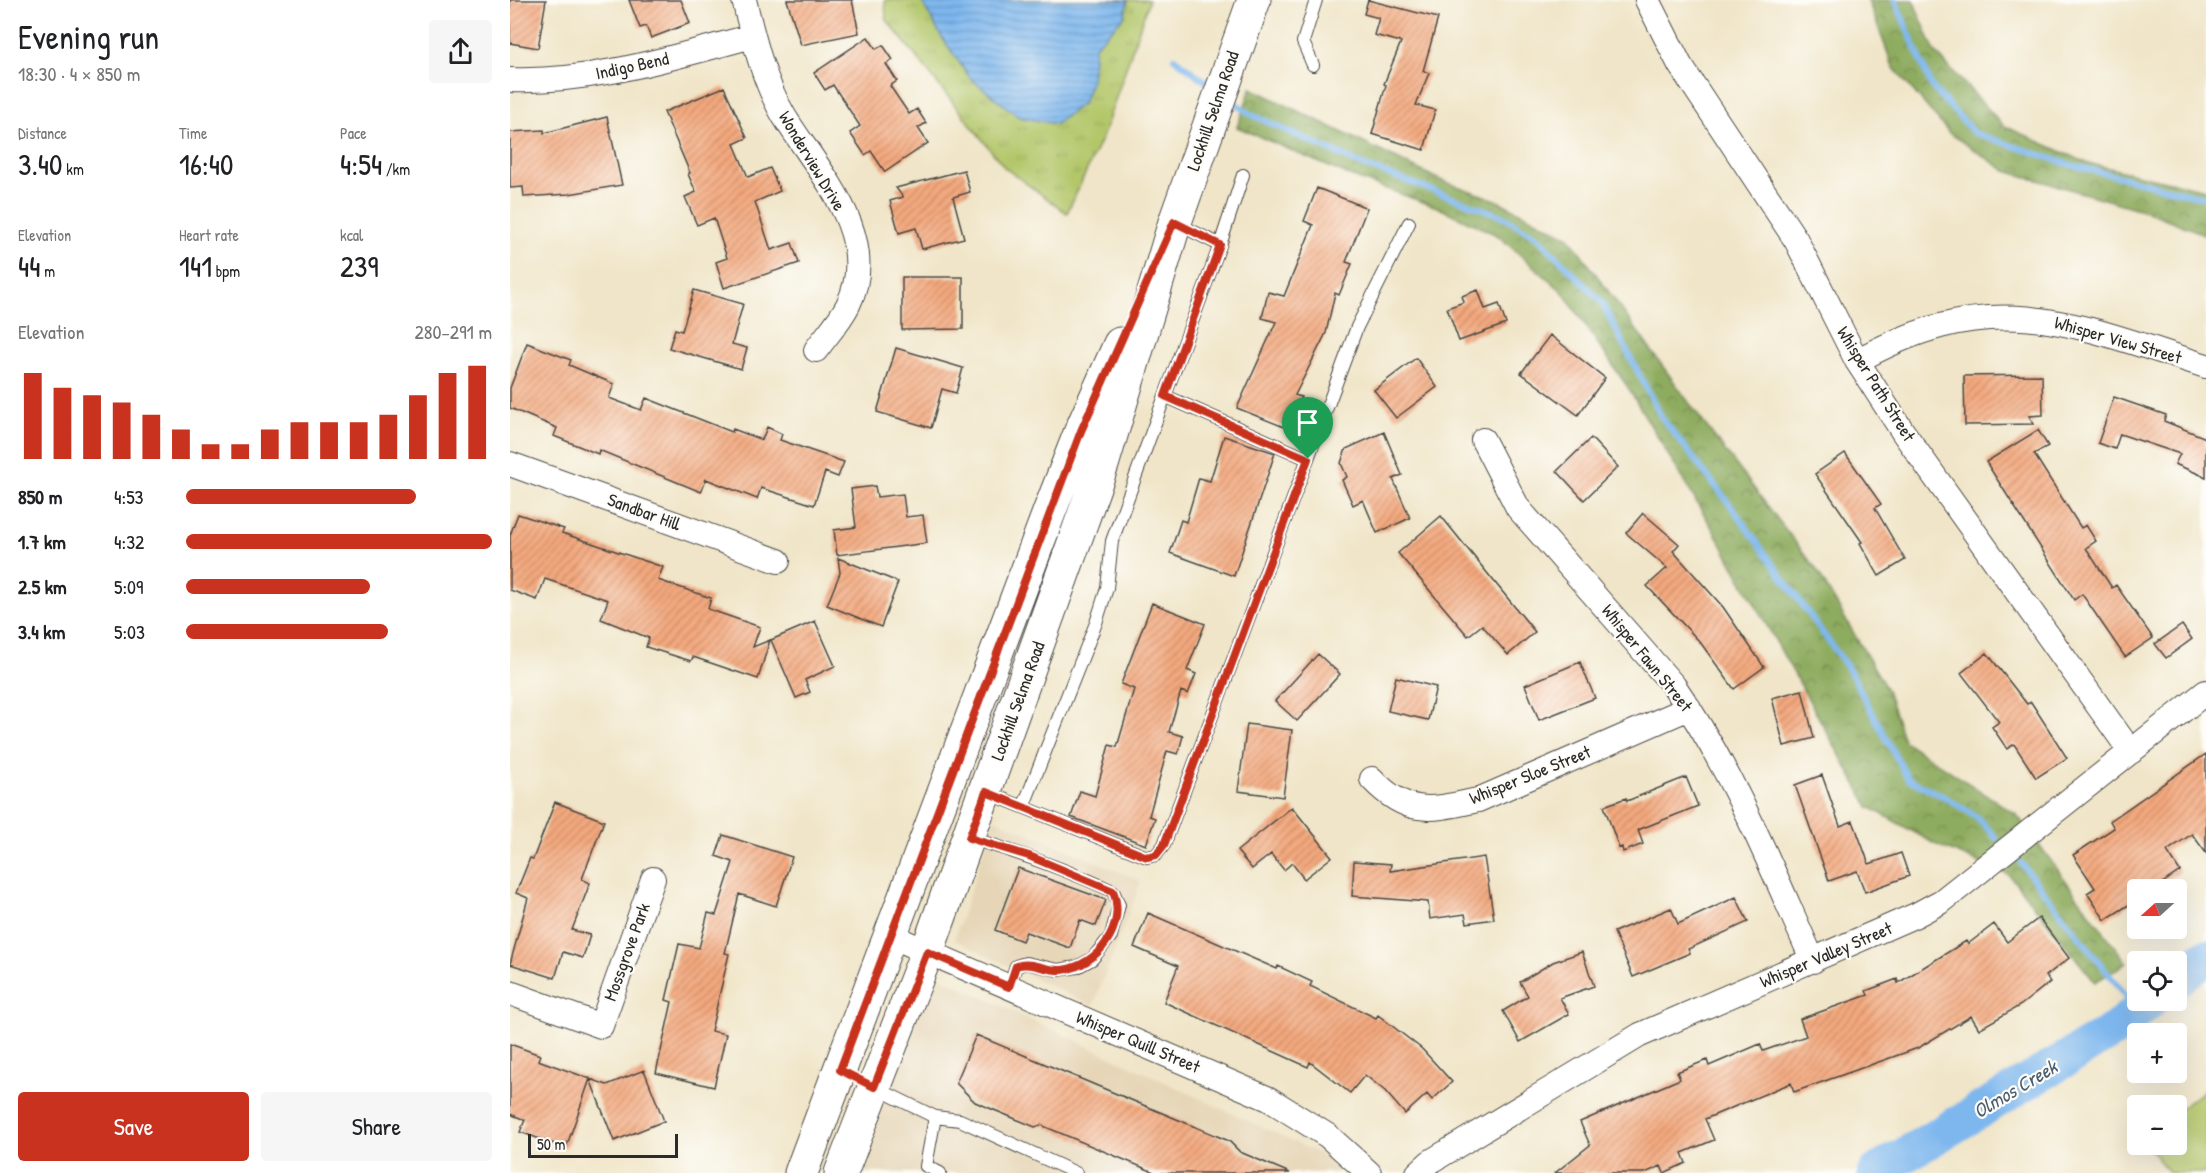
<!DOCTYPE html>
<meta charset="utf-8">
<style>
:root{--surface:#fff;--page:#f6f6f6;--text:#202124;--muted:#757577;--accent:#c8321e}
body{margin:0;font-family:"Patrick Hand",sans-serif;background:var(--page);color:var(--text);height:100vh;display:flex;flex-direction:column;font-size:22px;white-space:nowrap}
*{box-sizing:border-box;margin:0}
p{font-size:20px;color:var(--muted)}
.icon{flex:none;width:33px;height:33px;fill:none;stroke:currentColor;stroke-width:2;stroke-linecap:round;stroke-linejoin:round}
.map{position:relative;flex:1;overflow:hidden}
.drawer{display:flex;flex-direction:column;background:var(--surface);width:510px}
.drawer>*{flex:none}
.needle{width:39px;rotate:249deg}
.tools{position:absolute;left:1617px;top:879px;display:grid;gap:12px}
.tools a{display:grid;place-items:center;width:60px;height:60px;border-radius:6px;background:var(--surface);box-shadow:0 6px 24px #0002;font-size:30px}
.scale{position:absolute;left:18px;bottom:15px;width:150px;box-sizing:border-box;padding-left:6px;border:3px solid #2b2b2b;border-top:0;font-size:16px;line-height:21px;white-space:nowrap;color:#2b2b2b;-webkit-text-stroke:4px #fdfcf7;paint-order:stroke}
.pin{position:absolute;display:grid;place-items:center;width:51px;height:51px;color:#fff;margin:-62px -26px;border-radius:50% 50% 50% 0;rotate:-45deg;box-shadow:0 0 6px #0007}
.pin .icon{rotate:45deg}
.round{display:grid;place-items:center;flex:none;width:63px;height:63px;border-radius:6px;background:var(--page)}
.summary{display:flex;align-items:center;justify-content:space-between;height:102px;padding:0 18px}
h1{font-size:33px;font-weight:600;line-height:45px}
.metrics{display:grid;grid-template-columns:repeat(3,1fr);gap:9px;height:102px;padding:6px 18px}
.metrics div{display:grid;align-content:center}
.metrics b{font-size:30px;font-weight:600}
.metrics small{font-size:16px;font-weight:400}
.metrics p{font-size:16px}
.chart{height:168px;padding:12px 18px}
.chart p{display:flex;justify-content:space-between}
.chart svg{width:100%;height:108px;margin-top:6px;stroke:var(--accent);stroke-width:6}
.button{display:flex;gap:12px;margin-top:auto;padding:12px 18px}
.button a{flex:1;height:69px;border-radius:6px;background:var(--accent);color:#fff;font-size:24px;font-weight:600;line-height:69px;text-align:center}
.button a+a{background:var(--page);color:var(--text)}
ul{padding:0 18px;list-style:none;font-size:20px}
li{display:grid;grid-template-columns:96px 72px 1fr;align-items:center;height:45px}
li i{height:15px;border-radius:8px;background:var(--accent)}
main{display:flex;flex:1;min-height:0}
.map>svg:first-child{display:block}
.built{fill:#e6d6b7}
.grass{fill:url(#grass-tufts);stroke:#6f794b;stroke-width:1.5}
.forest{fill:url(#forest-crowns);stroke:#5c6c45;stroke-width:1.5}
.pitch{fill:#b3c76b;stroke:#6f794b;stroke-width:1.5}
.water{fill:url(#water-rules);stroke:#54718c;stroke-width:1.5}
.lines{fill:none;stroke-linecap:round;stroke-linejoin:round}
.stream{stroke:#7eb7ee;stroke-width:6}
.river{stroke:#7eb7ee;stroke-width:36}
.building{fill:url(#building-hatch)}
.lane-casing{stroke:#494743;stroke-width:14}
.street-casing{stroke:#494743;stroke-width:26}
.secondary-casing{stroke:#494743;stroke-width:35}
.lane{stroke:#fff;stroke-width:12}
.street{stroke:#fff;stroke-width:24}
.secondary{stroke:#fff;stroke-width:33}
.route-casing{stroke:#fff;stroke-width:12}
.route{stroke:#c8321e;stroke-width:8}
.labels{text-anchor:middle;stroke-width:4.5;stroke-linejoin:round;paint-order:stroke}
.street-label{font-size:18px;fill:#2b2b2b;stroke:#fdfcf7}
.water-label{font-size:20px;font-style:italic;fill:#485c6f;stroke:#fdfcf7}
</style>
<main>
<section class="drawer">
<div class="summary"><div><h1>Evening run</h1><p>18:30 · 4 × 850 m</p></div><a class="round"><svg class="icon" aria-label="share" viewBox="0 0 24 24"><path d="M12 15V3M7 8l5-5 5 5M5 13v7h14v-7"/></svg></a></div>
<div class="metrics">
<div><p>Distance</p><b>3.40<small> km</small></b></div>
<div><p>Time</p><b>16:40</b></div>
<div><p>Pace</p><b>4:54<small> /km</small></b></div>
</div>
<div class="metrics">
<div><p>Elevation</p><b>44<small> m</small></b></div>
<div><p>Heart rate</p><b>141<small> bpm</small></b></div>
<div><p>kcal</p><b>239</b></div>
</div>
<div class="chart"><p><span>Elevation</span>280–291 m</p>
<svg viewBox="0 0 160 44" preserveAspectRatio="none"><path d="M5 44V9M15 44V15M25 44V18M35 44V21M45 44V26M55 44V32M65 44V38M75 44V38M85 44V32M95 44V29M105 44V29M115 44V29M125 44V26M135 44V18M145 44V9M155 44V6"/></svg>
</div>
<ul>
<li><b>850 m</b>4:53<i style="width:75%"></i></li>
<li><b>1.7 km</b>4:32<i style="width:100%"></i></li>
<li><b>2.5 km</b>5:09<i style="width:60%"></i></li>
<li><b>3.4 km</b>5:03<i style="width:66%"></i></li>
</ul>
<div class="button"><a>Save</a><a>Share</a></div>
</section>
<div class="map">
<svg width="1696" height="1173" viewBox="0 0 1696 1173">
<defs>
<pattern id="grass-tufts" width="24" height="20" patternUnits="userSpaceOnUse" patternTransform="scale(1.5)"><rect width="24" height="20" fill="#b3c76b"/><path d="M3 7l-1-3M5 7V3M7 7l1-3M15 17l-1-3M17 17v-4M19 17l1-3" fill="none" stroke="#9aab5d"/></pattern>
<pattern id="forest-crowns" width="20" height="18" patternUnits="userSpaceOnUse" patternTransform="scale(1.5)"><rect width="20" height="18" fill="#8eac5f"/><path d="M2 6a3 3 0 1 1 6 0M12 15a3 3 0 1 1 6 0" fill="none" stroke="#748c4f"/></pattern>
<pattern id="water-rules" width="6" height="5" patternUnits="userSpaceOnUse" patternTransform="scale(1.5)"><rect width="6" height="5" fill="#7eb7ee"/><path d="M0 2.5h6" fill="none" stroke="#6795c1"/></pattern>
<pattern id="building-hatch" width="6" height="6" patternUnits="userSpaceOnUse" patternTransform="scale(1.5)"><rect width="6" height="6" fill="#f4a97e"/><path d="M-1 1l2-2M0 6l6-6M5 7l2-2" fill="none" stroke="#c68a67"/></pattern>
</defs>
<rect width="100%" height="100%" fill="#fdfcf7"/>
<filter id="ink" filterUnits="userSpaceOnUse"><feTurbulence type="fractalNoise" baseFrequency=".0167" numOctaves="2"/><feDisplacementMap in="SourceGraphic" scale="12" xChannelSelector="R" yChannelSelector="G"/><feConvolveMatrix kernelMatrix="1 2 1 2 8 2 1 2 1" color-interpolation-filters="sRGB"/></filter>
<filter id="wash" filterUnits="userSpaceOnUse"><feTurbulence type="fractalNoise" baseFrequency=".008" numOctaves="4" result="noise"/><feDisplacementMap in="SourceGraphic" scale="24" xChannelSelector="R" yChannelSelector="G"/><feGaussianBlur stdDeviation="1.35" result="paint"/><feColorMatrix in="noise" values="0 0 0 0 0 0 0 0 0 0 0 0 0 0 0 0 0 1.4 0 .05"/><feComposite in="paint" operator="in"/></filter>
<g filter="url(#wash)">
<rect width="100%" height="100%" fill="#f0e5c8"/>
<path class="built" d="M484 819 631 881 583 1006 444 940Z
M420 973 812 1155 830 1173H342Z"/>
<path class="grass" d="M375 0H639L594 133 557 213 495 168 376 19Z"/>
<path class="forest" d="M1358 0H1403L1425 52 1494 126 1577 163 1696 190V235L1639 212 1496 171 1439 133 1383 67Z
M741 88 930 180 986 200 1059 237 1193 422 1306 569 1377 690 1394 741 1507 815 1617 963 1585 982 1499 875 1427 845 1359 807 1201 526 1119 389 1052 291 987 235 927 207 840 176 727 127Z"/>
<path class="pitch" d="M1696 1089V1173H1659L1637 1145 1666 1144 1667 1111Z"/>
<path class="water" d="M411 0H618L615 16 585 46 582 79 573 103 546 124 509 117 460 78 431 36Z"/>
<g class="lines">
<path class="stream" d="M1385 0 1422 87 1464 133 1561 165 1696 198
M664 58 702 86
M720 99 740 114 855 166 990 215 1026 236 1091 301 1152 418 1221 506 1338 668 1398 779 1433 796 1467 817 1486 838
M1511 863 1628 1011"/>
<path class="river" d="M1666 980 1696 957
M1365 1173 1606 1029 1641 1000"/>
</g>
<g id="blocks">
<path class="building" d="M0 0H36L28 48 0 43Z
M119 0H171L180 23 141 38 136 26 130 28Z
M277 0H342L349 33 291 45Z
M858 0 928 18 913 71 919 73 906 105 925 110 914 150 862 134 876 85 874 84 891 42 864 35 869 18 854 14Z
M358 37 366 49 373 45 383 60 376 64 387 81 380 86 399 114 407 109 416 123 408 128 418 143 375 172 361 151 355 155 340 133 350 126 323 85 315 90 304 73Z
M214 87 237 138 224 144 238 177 260 168 270 191 245 202 261 250 282 243 289 263 214 288 206 262 217 258 204 218 187 225 175 197 186 192 178 174 180 173 154 112Z
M97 117 112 185 59 194 14 197 13 187 0 188V132L34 130V133Z
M454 170 460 192 443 197 454 238 412 249 406 228 389 233 380 201 393 197 386 188Z
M807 188 857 208 836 262 842 264 829 295 825 293 816 333 785 395 791 397 779 429 727 408 766 322 752 318 758 292 774 296 803 225 794 221Z
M392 277H453V329L392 330Z
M184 290 233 304 222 344 237 348 231 369 159 348 165 329 172 331Z
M968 290 975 309 989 304 996 324 949 341 937 308 954 302 952 296Z
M1040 335 1095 378 1068 415 1011 373Z
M17 343 61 360 59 365 104 384 99 398 131 410 136 398 222 432 223 429 252 440 257 427 272 434 270 440 334 462 328 477 315 472 304 505 251 488 247 499 196 479 191 492 89 450 88 454 44 436 47 428 0 408V388Z
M386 348 453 368 446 393 432 389 421 428 367 412Z
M906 358 927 387 886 418 864 390Z
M1532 375 1533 415 1519 416 1524 424 1455 425 1454 376Z
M1604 397 1656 415 1654 421 1696 438V477L1665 464 1670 454 1610 434 1605 449 1588 443Z
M1528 430 1538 446 1524 454 1571 528 1576 525 1586 541 1576 548 1602 588 1606 585 1643 638 1615 657 1572 594 1564 600 1476 462Z
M874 432 892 475 883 479 900 518 867 533 853 500 843 505 832 480 837 477 831 463 836 449Z
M714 436 765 453 724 576 660 553 671 520 676 522 689 478 700 481Z
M1081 438 1108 467 1074 500 1047 471Z
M1335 453 1371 504 1365 508 1395 560 1369 576 1350 543 1352 542 1305 474Z
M365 486 367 497 393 494 396 517 413 515 417 543 327 555 324 530 346 527 341 489Z
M1133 513 1169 544 1163 551 1213 607 1254 667 1224 689 1190 642 1137 586 1157 568 1116 533Z
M8 514 54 529 52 533 153 567 148 580 201 598 198 609 250 627 243 647 260 640 248 679 183 657 181 661 136 647 139 638 91 619 98 600 35 579 27 600 0 590V535Z
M931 516 1025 632 998 655 972 625 958 636 888 553Z
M328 558 388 582 371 627 317 605 330 573Z
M642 603 695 624 677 670 686 674 678 694 671 691 659 732 673 736 668 754 657 751 639 816 645 818 636 845 561 817 570 791 585 796 599 745 607 747 624 689 611 684Z
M305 621 325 666 295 680 300 692 286 698 261 640Z
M1672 625 1682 639 1656 658 1645 644Z
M1477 653 1517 704 1521 702 1557 758 1526 778 1504 744 1497 749 1482 727 1489 722 1451 673Z
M808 654 830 674 787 721 765 701Z
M1070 662 1085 698 1029 720 1015 685Z
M886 677 926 687 918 720 878 711Z
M1292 690 1304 738 1274 746 1262 698Z
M737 724 782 730 773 797 728 791Z
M1696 754V853L1682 834 1657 851 1670 871 1642 890H1628V899L1595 920 1577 893 1585 888 1563 855 1604 828 1600 821Z
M1312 775 1330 826 1343 821 1359 864 1391 853 1399 876 1355 892 1347 871 1319 881 1285 785Z
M1176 777 1188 806 1128 830 1133 844 1113 852 1112 847 1109 848 1094 806 1116 798 1117 801Z
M45 802 94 821 72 879 80 883 62 930 80 935 73 958 53 952 45 978 0 964 18 898 6 893 20 858 23 859Z
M782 807 822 857 794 879 782 863 774 870 761 854 742 869 727 851Z
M213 835 282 857 266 906 229 894 215 953 219 954 201 1031 216 1034 204 1087 146 1073 162 1002 156 1000 169 944 189 948 198 913 206 915 223 862 206 856Z
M974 857 984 919 957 923 955 914 920 919 918 902 842 896 844 861 881 864 880 871Z
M508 868 596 900 586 926 570 920 560 948 516 932 512 941 485 930Z
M1226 897 1238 922 1178 949 1180 953 1123 977 1104 932 1161 908 1168 924Z
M638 913 767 969 768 966 802 982 800 986 866 1018 868 1015 912 1049 942 1082 922 1100 917 1094 895 1114 875 1091 855 1075 840 1093 800 1062 798 1067 654 1002 668 966 624 947Z
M1529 918 1559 958 1536 976 1540 982 1511 1005 1469 1029 1461 1016 1408 1048 1284 1092 1281 1083 1195 1119 1204 1140 1172 1153 1176 1163 1154 1173 1151 1166 1135 1173H1045L1080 1145 1070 1122 1170 1079 1167 1072 1197 1060 1199 1066 1250 1044 1253 1051 1296 1036 1290 1019 1358 995 1356 991 1387 979 1388 983 1456 941 1458 944 1484 924 1497 942Z
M1072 952 1084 986 1050 998 1059 1014 1010 1042 993 1011 1018 996 1010 982 1043 962Z
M466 1035 719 1141 730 1152 780 1173H646L531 1125 525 1127 465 1102 446 1083Z
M0 1044 30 1055 28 1060 97 1085 134 1070 154 1121 104 1141 80 1079 56 1148 10 1132 15 1120 0 1114Z"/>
</g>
</g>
<g filter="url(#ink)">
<use href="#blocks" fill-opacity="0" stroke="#494743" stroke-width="1.5"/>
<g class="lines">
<defs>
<path id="lane" d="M803 65 793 42 806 0
M710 245 733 175
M655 396 798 459
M476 792 637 857 646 855 654 845 847 327 899 223
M514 805 586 623 597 588 602 541 710 245 666 223
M460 838C510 853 557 870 603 891L609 905 601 936 582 959 567 967 548 970 516 963 506 966 499 987
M366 1088 425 1117 416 1166 430 1173
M425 1117 450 1120 566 1173"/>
<path id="street" d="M234 0C244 40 253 80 274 116 307 170 372 236 338 305 330 321 316 336 306 350
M1137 0 1170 65 1286 240 1347 361 1393 432 1621 752
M0 80C83 83 163 57 243 36
M1347 361C1482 285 1561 323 1696 366
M973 440 1008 508 1164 686C1223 771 1261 867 1303 961
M0 464 268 561
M862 779C898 817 921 810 968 800L1179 708
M381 936 759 1099 818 1136 859 1173
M0 993 91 1026 143 879
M908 1173 920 1162 1130 1035 1406 915 1432 901 1696 692"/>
<path id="secondary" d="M291 1173 540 510 571 431 610 344
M331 1173 417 952 592 465 665 222 744 0"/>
</defs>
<use href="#lane" class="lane-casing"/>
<use href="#street" class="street-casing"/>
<use href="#secondary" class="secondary-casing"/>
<use href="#lane" class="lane"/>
<use href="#street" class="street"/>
<use href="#secondary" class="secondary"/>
</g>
</g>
<g class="lines" filter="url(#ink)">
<defs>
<path id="route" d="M664 222 710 245 655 396 798 459 654 845 646 855 637 857 476 792 459 838 519 856 603 891C617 926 588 966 552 970 536 971 522 961 506 966L499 987 417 952 364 1087 330 1070 571 431Z"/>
</defs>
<use href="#route" class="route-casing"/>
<use href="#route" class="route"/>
</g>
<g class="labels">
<g class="street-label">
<text transform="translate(122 66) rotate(-12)" y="6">Indigo Bend</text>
<text transform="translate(703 111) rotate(-71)" y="6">Lockhill Selma Road</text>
<text transform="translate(302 161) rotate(59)" y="6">Wonderview Drive</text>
<text transform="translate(1608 340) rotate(16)" y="6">Whisper View Street</text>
<text transform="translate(1366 384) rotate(58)" y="6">Whisper Path Street</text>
<text transform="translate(134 512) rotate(20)" y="6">Sandbar Hill</text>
<text transform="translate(1137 658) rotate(51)" y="6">Whisper Fawn Street</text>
<text transform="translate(508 701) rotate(-70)" y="6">Lockhill Selma Road</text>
<text transform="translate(1020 775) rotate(-22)" y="6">Whisper Sloe Street</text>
<text transform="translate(117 952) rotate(-70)" y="6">Mossgrove Park</text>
<text transform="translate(1316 955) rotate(-23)" y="6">Whisper Valley Street</text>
<text transform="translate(628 1042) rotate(23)" y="6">Whisper Quill Street</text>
</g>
<g class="water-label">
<text transform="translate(1505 1089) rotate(-31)" y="7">Olmos Creek</text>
</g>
</g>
</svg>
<div class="tools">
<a><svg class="needle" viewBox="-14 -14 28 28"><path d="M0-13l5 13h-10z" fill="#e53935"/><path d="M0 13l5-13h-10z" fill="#757577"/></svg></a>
<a><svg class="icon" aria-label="locate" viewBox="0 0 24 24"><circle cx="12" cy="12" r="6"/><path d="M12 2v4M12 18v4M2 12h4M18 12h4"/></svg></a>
<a>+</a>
<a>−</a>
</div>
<div class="scale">50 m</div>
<div class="pin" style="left:798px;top:459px;background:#1e9e55"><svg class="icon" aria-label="arrive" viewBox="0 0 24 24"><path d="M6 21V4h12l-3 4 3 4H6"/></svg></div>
</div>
</main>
